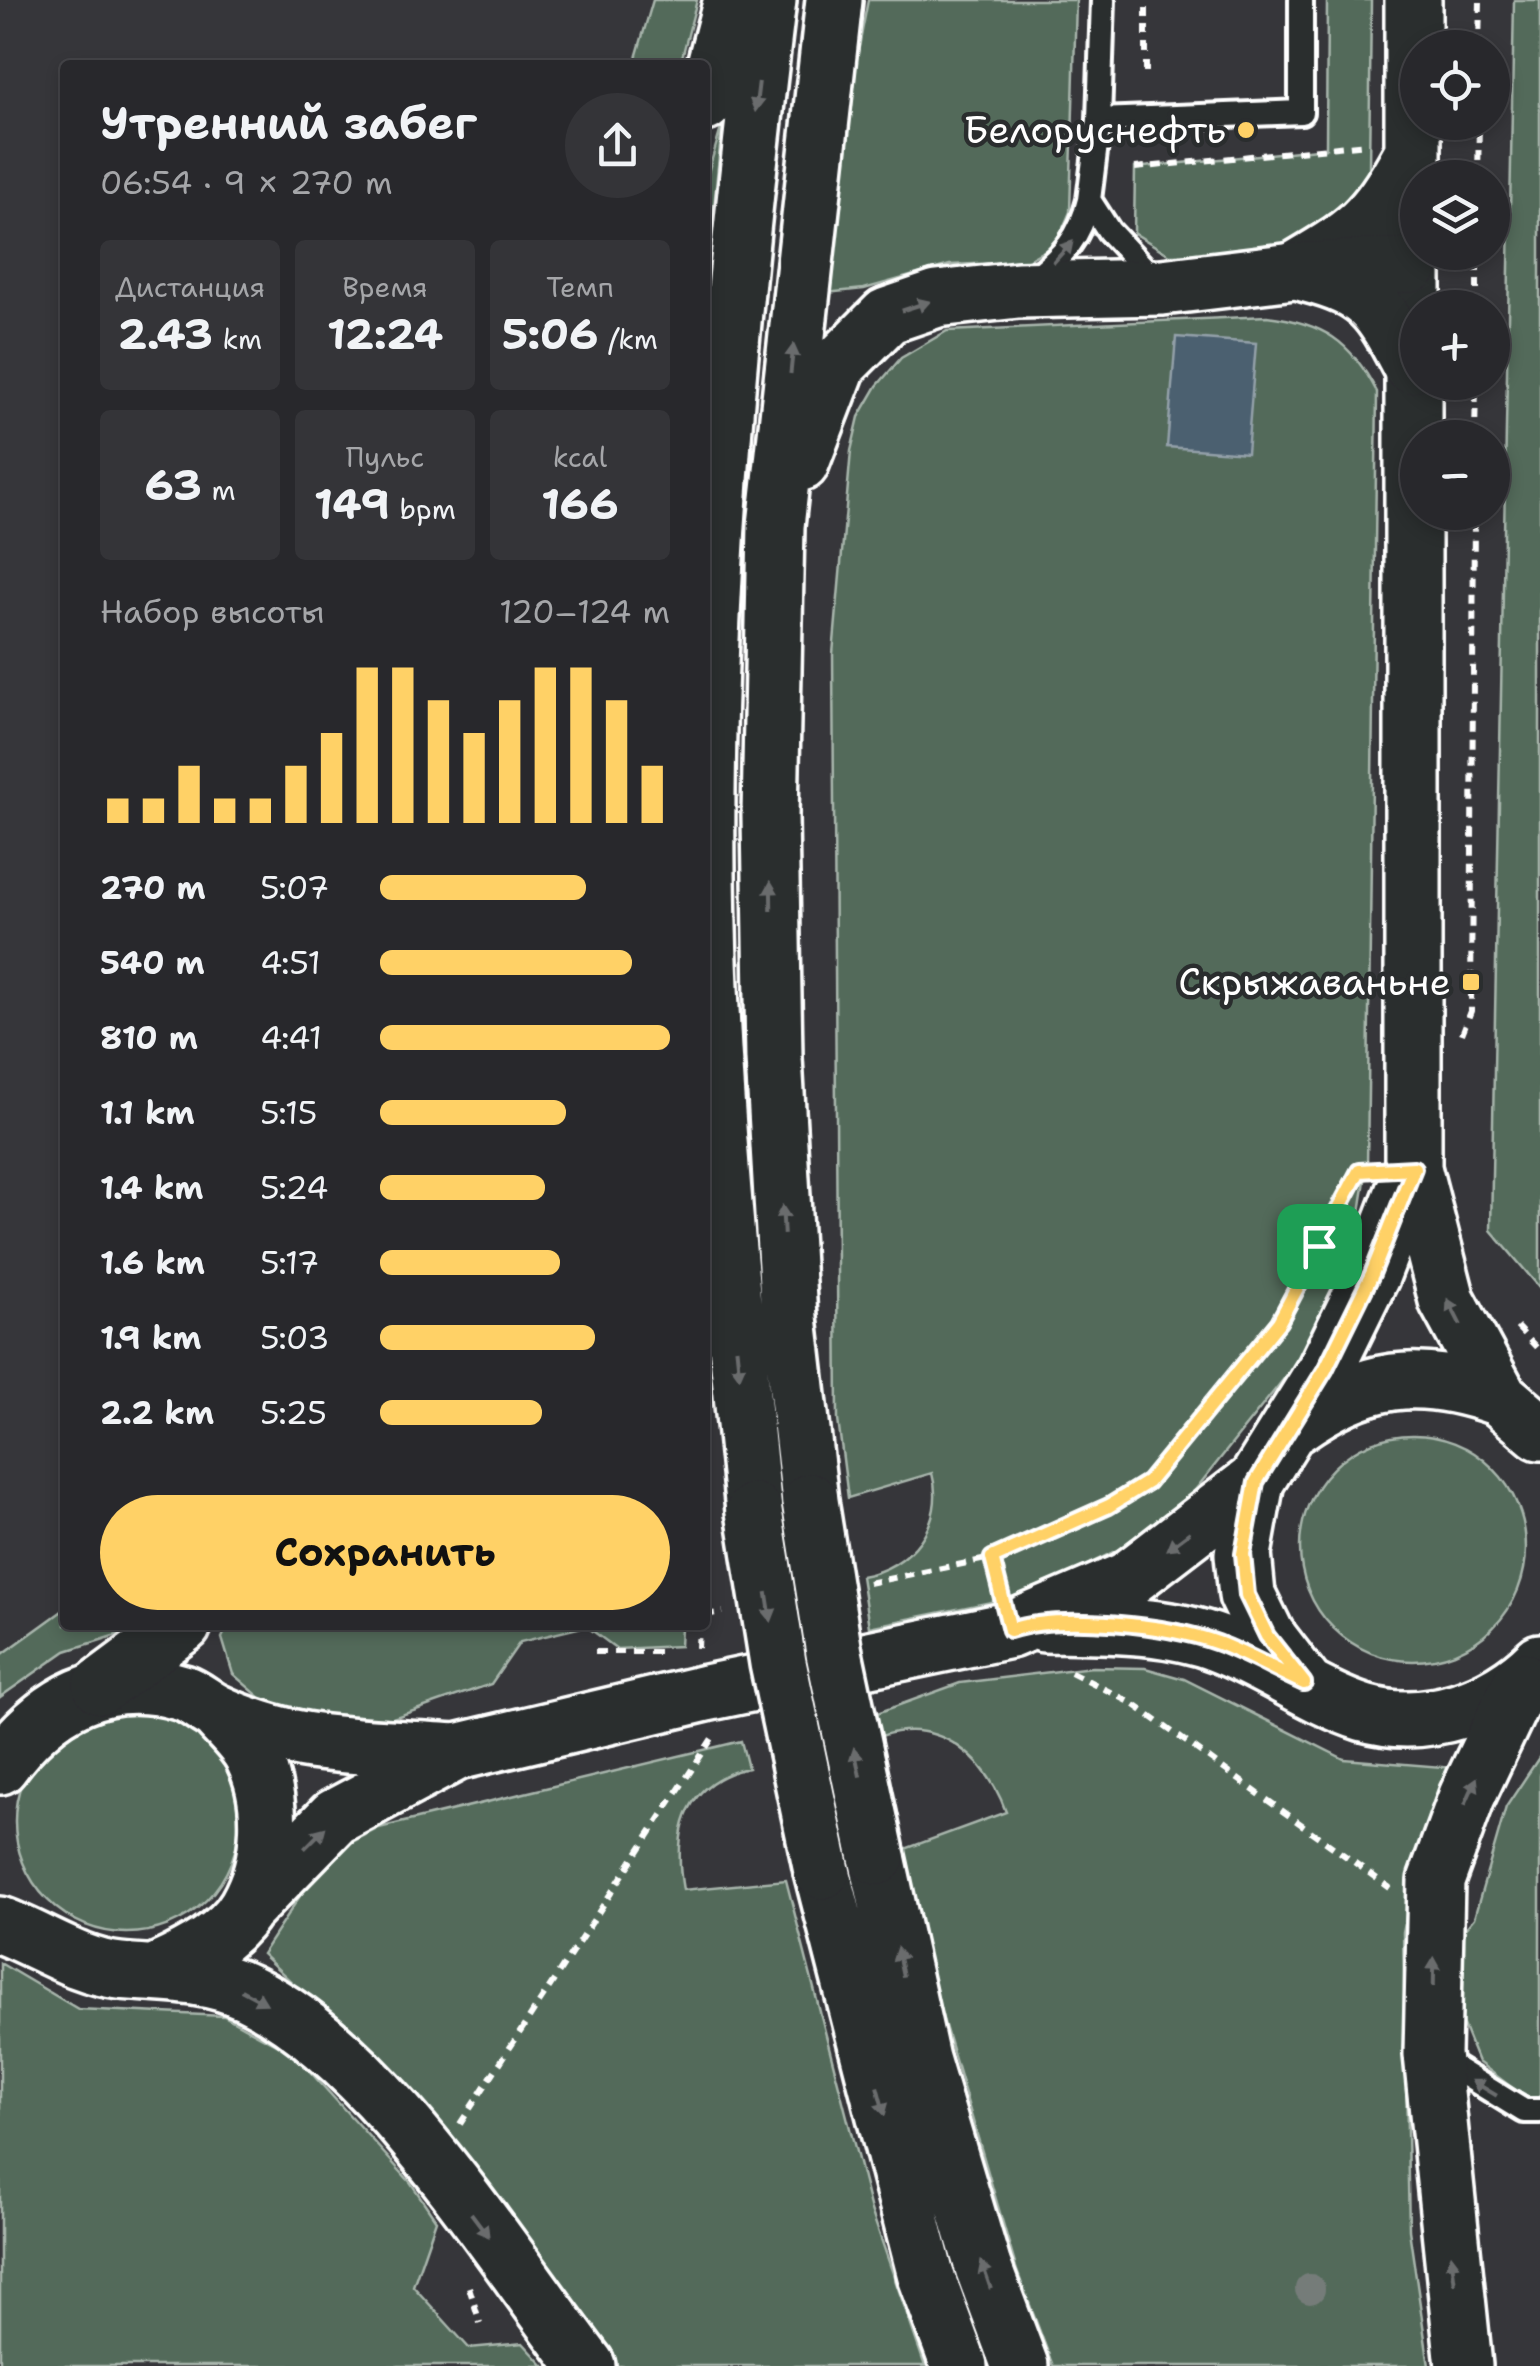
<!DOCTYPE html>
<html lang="ru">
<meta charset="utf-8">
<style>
:root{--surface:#28282c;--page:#343438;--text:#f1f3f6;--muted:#a5a6a9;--line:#444448;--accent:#ffd166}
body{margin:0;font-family:"Shantell Sans",sans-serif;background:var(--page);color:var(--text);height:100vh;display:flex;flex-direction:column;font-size:38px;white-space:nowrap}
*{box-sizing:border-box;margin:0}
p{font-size:32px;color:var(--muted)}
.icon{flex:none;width:55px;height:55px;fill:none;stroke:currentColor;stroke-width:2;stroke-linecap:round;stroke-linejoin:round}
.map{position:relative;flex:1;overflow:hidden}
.details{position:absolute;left:60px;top:60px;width:650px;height:1570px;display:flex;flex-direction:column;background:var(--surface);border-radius:10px;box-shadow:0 5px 15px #0003,0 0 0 2px var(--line)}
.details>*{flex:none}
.buttons{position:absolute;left:1400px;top:30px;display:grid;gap:20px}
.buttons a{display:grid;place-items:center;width:110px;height:110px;border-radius:50%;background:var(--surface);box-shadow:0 5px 15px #0003,0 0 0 2px var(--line);font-size:50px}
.pin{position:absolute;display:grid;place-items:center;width:85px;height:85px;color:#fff;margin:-42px;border-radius:20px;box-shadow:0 5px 15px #0006}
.round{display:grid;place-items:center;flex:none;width:105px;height:105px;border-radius:52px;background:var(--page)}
.head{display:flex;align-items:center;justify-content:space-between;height:170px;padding:0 40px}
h1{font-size:45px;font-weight:700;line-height:75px}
.stats{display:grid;grid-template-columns:repeat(3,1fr);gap:15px;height:170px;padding:10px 40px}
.stats div{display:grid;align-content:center;border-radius:10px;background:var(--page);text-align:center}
.stats b{font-size:42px;font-weight:700}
.stats small{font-size:28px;font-weight:400}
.stats p{font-size:28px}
.chart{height:280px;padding:20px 40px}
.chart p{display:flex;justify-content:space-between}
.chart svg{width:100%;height:180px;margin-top:10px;stroke:var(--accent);stroke-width:6}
.primary-button{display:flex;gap:20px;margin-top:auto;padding:20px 40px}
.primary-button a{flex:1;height:115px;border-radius:60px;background:var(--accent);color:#111;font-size:40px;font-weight:700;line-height:115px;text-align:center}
ul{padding:0 40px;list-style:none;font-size:32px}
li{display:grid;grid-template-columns:160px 120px 1fr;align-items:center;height:75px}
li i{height:25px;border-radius:12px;background:var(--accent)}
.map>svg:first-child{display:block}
.green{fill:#526b5a;stroke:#a8b5ac;stroke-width:2.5}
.water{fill:#4b606f;stroke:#93a0a9;stroke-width:2.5}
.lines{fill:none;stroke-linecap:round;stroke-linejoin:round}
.service-casing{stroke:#fff;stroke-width:30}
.secondary-casing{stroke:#fff;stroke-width:62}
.trunk-casing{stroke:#fff;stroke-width:62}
.path{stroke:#fff;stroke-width:6;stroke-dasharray:10 8;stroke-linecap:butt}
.service{stroke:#2a2d2e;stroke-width:22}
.secondary{stroke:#2a2d2e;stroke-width:55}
.trunk{stroke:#2a2d2e;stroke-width:55}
.trunk-bridge-casing{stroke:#fff;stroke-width:62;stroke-linecap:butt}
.trunk-bridge{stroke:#2a2d2e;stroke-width:55}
.tree{fill:#757c79}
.oneway{fill:#6a6c6d}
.route-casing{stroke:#fff;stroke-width:20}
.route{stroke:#ffd166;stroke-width:12}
.poi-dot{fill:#ffd166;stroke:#2a2d2e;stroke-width:4}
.labels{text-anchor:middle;stroke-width:9;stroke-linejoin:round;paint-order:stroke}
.poi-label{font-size:38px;fill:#fff;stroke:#2a2d2e;text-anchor:end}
</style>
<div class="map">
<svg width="1540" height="2366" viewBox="0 0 1540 2366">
<rect width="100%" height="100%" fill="#36363a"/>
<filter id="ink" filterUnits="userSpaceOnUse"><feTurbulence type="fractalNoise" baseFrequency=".01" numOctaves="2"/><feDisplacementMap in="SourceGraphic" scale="20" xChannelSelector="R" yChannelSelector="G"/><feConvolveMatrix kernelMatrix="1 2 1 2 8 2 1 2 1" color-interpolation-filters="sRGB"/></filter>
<g filter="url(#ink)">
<path class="green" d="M653 0H697L680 65H634Z
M868 0H1076L1070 212 1056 244 1024 262 950 265 864 289 825 293 845 120Z
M1327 0H1371L1369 170 1333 222 1288 253 1170 255 1134 233 1135 168 1326 148Z
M1514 0H1540V1288L1491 1230Z
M722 125 705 301V183Z
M1267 316C1323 323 1351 341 1377 392L1367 1168 1349 1282 1298 1361 1168 1524 1030 1594 869 1627 861 1576C911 1568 946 1523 932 1473L848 1498 838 1420 833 654 851 451 859 417 877 386 901 358 947 331Z
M1300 1548a113 113 0 1 1 226 0a113 113 0 1 1-226 0Z
M65 1609V1625H149L66 1651 0 1697V1656Z
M228 1625H676L681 1628 680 1646 617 1649 586 1626 520 1642 491 1684 393 1718 327 1722 263 1700 233 1674 222 1638Z
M1092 1667 1145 1668 1184 1679 1344 1759 1455 1768 1417 1864 1403 1932 1409 2230 1429 2366H1053L1017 2271 906 1893 902 1850 1006 1812C987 1759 940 1716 881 1736L877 1713 960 1683Z
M15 1821a112 112 0 1 1 224 0a112 112 0 1 1-224 0Z
M741 1741 748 1768C683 1782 673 1833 683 1890L786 1880 871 2210 925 2366H616L368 2055 262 1954 326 1856 379 1828Z
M1540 1756V2103L1534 2104 1478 2062 1448 1988 1456 1940 1474 1918 1506 1807Z
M0 1963 78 2009 224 2016 294 2054 411 2183 436 2220 413 2286 469 2348 523 2343 544 2366H0Z"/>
<path class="water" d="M1176 337 1256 343 1247 453 1167 447Z"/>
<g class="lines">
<defs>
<path id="service" d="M1103 0 1099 120 1089 200 1109 231 1156 281
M1099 120 1301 112V0
M1033 279C1063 256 1080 238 1089 200
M1438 2058 1524 2111H1540"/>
<path id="secondary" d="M1413 0V1168L1447 1300 1500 1398 1540 1432
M1294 271C1358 233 1374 223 1410 157
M1294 1426C1366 1375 1418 1369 1500 1398
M1044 1624C1101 1625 1165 1623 1219 1644 1266 1662 1318 1699 1364 1713 1426 1731 1496 1706 1540 1662
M1303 1683 1267 1636 1247 1595 1243 1554 1256 1481 1325 1370 1372 1274 1413 1168
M0 1766C46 1703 105 1669 183 1693 195 1697 205 1707 216 1712 241 1724 277 1735 304 1740 353 1748 406 1748 457 1752
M247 1907 335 1817 457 1752 706 1693 1010 1630 1127 1580 1256 1481
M0 1925C39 1939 78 1967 120 1971 162 1975 207 1973 247 1992 379 2054 497 2249 587 2366
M161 1970C191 1956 230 1936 247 1906 272 1863 275 1799 252 1755 244 1740 228 1726 217 1713"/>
<path id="trunk" d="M705 103 732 0
M1307 274C1372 291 1380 308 1410 365
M801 463 839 364 887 316 937 299 1018 290 1162 287 1294 271 1411 265
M810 1501 789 1318 774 1058 770 816 776 526 834 0
M754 1511C732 1298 709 1087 707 873 704 582 733 289 768 0
M101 1686 183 1625
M877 1857 921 2059 983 2267 1020 2366
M822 1871 926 2276 959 2366
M1464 2366 1432 2054 1436 1881 1467 1796 1522 1680"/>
</defs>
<use href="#service" class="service-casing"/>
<use href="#secondary" class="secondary-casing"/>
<use href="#trunk" class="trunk-casing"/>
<path class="path" d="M1479 48 1480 0
M1146 72V0
M1135 168 1367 144
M1478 178 1479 122
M1477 308V252
M1475 438 1476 382
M1462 1034 1471 1011 1474 512
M1517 1327 1540 1351
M992 1558 998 1584
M868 1583 992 1558 1109 1506 1148 1482 1279 1322 1357 1176
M705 1615 723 1612
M698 1648 699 1625
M595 1652H664
M1071 1672 1132 1703 1390 1888
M460 2124 713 1737
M469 2287 480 2323"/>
<use href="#service" class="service"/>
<use href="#secondary" class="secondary"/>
<use href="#trunk" class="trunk"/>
<defs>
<path id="trunk-bridge" d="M810 1501 834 1653 877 1857
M754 1511 778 1663 822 1871"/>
</defs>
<use href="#trunk-bridge" class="trunk-bridge-casing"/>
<use href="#trunk-bridge" class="trunk-bridge"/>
</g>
<circle class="tree" cx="1310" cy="2289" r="15"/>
<defs><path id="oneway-solid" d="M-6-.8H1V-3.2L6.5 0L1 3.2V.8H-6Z" transform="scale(2.5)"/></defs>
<g class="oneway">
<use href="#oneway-solid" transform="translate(757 97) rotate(97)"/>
<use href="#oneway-solid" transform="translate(1063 252) rotate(-48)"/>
<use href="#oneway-solid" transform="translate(916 306) rotate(-18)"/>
<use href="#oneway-solid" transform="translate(792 359) rotate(-84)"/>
<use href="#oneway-solid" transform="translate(771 896) rotate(-91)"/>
<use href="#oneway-solid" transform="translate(783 1220) rotate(-93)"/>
<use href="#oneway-solid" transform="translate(1454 1312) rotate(-117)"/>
<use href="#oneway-solid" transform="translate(738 1363) rotate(84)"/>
<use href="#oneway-solid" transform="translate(1178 1541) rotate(143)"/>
<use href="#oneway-solid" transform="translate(769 1607) rotate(81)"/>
<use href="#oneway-solid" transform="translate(857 1762) rotate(-102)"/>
<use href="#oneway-solid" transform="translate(1471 1791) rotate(-66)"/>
<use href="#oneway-solid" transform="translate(315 1838) rotate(-45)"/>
<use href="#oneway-solid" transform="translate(900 1962) rotate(-102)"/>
<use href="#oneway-solid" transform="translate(1434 1972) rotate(-89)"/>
<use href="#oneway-solid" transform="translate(254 1997) rotate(28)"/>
<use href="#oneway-solid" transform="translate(1484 2088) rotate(-149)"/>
<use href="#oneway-solid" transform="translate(881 2101) rotate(75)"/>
<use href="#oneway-solid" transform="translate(480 2225) rotate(53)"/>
<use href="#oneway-solid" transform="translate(1453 2269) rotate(-97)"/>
<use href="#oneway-solid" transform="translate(986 2275) rotate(-109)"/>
</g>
</g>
<g class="lines" filter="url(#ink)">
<defs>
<path id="route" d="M1414 1168 1372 1274 1325 1370 1256 1482 1243 1554 1247 1595 1267 1636 1304 1683C1275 1670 1247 1654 1218 1643 1168 1625 1061 1613 1010 1630L992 1558 1109 1506 1148 1482 1279 1322 1359 1171Z"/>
</defs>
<use href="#route" class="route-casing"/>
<use href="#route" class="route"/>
</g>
<g class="poi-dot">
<circle cx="1246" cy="130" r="10"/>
<rect x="1461" y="972" width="20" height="20" rx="5"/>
</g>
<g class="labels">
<g class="poi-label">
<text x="1226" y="143">Белоруснефть</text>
<text x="1451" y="995">Скрыжаваньне</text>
</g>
</g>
</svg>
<div class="buttons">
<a><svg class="icon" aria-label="locate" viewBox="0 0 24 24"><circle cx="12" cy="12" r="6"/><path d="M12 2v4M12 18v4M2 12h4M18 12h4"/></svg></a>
<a><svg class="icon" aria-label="layers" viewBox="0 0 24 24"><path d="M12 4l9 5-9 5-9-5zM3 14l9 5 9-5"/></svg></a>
<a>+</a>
<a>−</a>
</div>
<div class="pin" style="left:1319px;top:1246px;background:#1e9e55"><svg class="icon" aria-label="arrive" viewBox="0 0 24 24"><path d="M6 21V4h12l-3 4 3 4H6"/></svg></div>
<section class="details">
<div class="head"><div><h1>Утренний забег</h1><p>06:54 · 9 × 270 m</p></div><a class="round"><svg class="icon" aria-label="share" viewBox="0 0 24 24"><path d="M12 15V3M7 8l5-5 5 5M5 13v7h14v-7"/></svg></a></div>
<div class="stats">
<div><p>Дистанция</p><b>2.43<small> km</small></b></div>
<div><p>Время</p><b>12:24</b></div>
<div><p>Темп</p><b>5:06<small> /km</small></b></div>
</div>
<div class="stats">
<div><b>63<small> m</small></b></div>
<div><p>Пульс</p><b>149<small> bpm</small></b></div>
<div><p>kcal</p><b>166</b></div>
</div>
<div class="chart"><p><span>Набор высоты</span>120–124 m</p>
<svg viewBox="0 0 160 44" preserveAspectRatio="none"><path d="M5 44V38M15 44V38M25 44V30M35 44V38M45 44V38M55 44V30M65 44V22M75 44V6M85 44V6M95 44V14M105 44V22M115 44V14M125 44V6M135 44V6M145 44V14M155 44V30"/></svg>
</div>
<ul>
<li><b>270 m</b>5:07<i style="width:71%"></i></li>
<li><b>540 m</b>4:51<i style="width:87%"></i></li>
<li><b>810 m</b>4:41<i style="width:100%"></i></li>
<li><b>1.1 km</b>5:15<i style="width:64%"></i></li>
<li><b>1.4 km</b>5:24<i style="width:57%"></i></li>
<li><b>1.6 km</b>5:17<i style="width:62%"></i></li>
<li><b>1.9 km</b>5:03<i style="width:74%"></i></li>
<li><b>2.2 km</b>5:25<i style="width:56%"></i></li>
</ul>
<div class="primary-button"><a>Сохранить</a></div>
</section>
</div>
